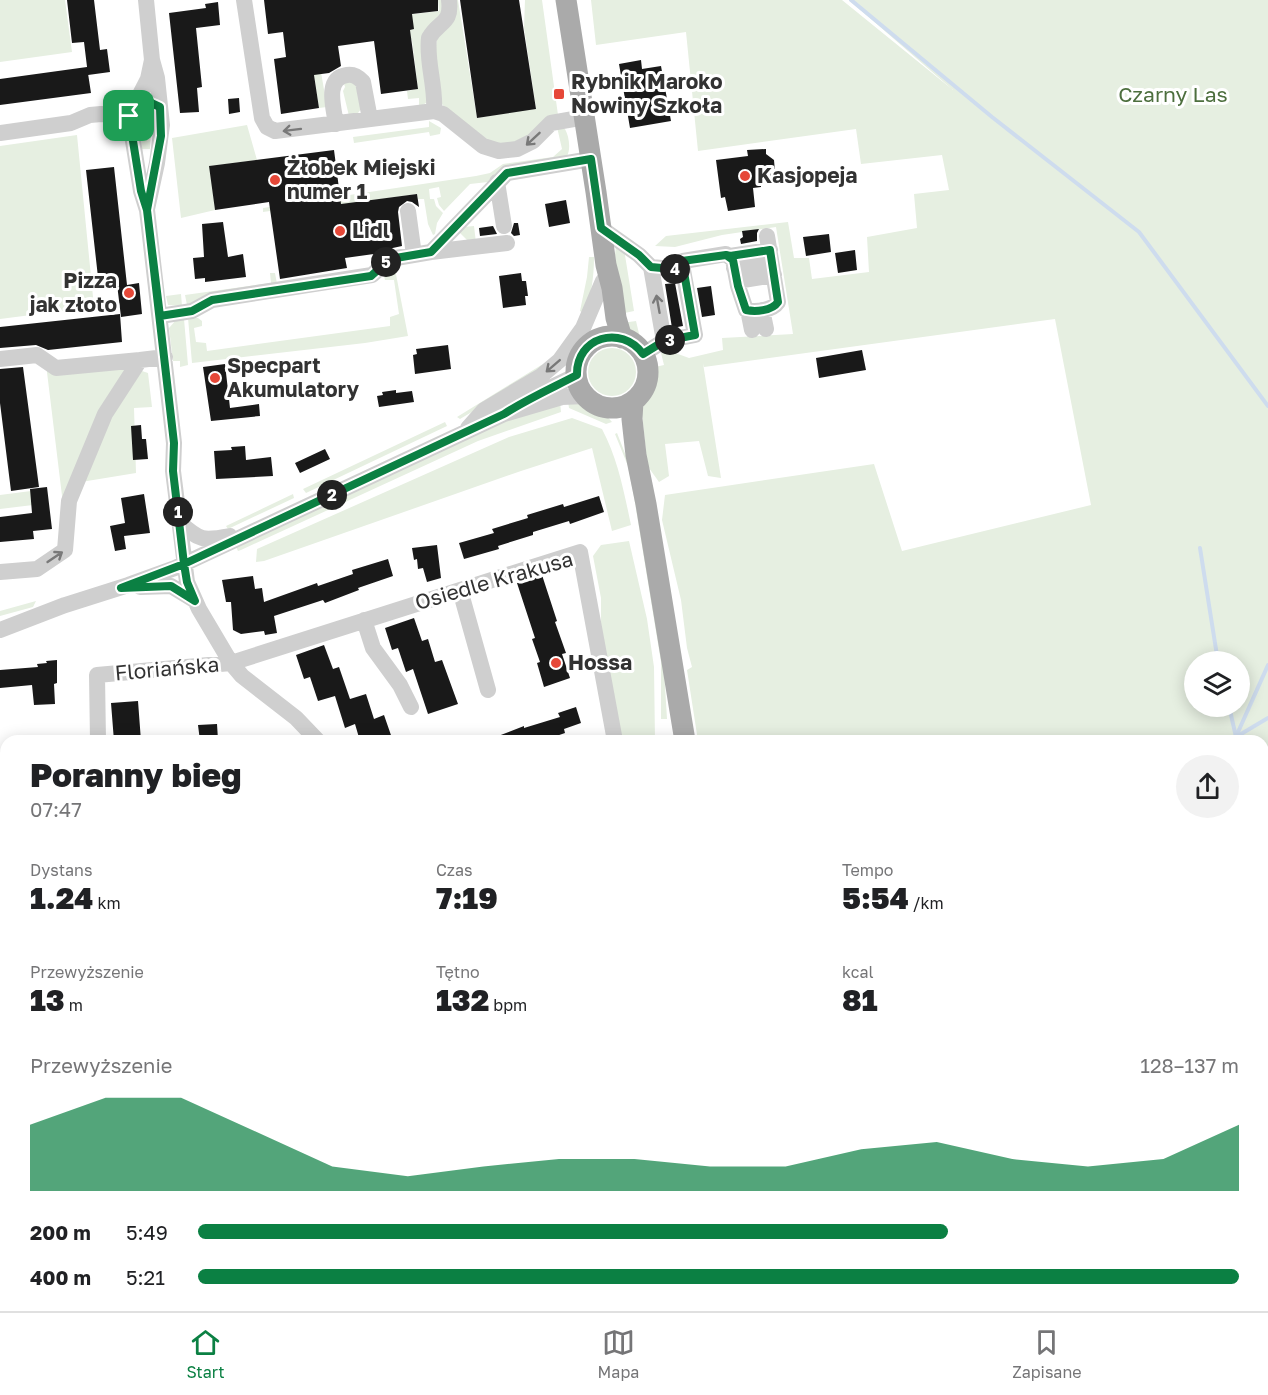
<!DOCTYPE html>
<html lang="pl">
<meta charset="utf-8">
<style>
:root{--surface:#fff;--page:#f2f2f2;--text:#202124;--muted:#757577;--line:#e0e0e0;--accent:#0b8043}
body{margin:0;font-family:"Golos Text",sans-serif;background:var(--page);color:var(--text);height:100vh;display:flex;flex-direction:column;font-size:22px;white-space:nowrap}
*{box-sizing:border-box;margin:0}
p{font-size:20px;color:var(--muted)}
.icon{flex:none;width:33px;height:33px;fill:none;stroke:currentColor;stroke-width:2;stroke-linecap:round;stroke-linejoin:round}
.map{position:relative;flex:1;overflow:hidden}
.details{position:absolute;left:0px;top:735px;width:1269px;height:576px;display:flex;flex-direction:column;background:var(--surface);border-radius:18px 18px 0 0;box-shadow:0 3px 15px #0003}
.details>*{flex:none}
.buttons{position:absolute;left:1184px;top:651px;display:grid;gap:12px}
.buttons a{display:grid;place-items:center;width:66px;height:66px;border-radius:50%;background:var(--surface);box-shadow:0 3px 15px #0003;font-size:30px}
.pin{position:absolute;display:grid;place-items:center;width:51px;height:51px;color:#fff;margin:-26px;border-radius:12px;box-shadow:0 3px 9px #0006}
.km{position:absolute;width:30px;height:30px;margin:-15px;border-radius:50%;background:#222;color:#fff;font-size:16px;line-height:30px;text-align:center}
.round{display:grid;place-items:center;flex:none;width:63px;height:63px;border-radius:32px;background:var(--page)}
.head{display:flex;align-items:center;justify-content:space-between;height:102px;padding:0 30px}
h1{font-size:33px;font-weight:800;line-height:45px}
.figures{display:grid;grid-template-columns:repeat(3,1fr);gap:9px;height:102px;padding:6px 30px}
.figures div{display:grid;align-content:center}
.figures b{font-size:30px;font-weight:800}
.figures small{font-size:16px;font-weight:400}
.figures p{font-size:16px}
.chart{height:168px;padding:12px 30px}
.chart p{display:flex;justify-content:space-between}
.chart svg{width:100%;height:108px;margin-top:6px;fill:var(--accent);opacity:.7}
ul{padding:0 30px;list-style:none;font-size:20px}
li{display:grid;grid-template-columns:96px 72px 1fr;align-items:center;height:45px}
li i{height:15px;border-radius:8px;background:var(--accent)}
.tabs{display:flex;justify-content:space-around;align-items:center;height:84px;border-top:2px solid var(--line);background:var(--surface);font-size:16px;color:var(--muted)}
.tabs a{display:grid;justify-items:center;gap:3px}
.tabs .selected{color:var(--accent)}
.map>svg:first-child{display:block}
.green{fill:#e6efe1;fill-rule:evenodd}
.lines{fill:none;stroke-linecap:round;stroke-linejoin:round}
.stream{stroke:#cedcee;stroke-width:4}
.building{fill:#191919}
.minor{stroke:#cfcfcf;stroke-width:16}
.major{stroke:#aaa;stroke-width:21}
.oneway{stroke:#797979}
.route-casing{stroke:#fff;stroke-width:12}
.route{stroke:#0b8043;stroke-width:8}
.poi-dot{fill:#e64838;stroke:#fff;stroke-width:2}
.labels{text-anchor:middle;stroke-width:6;stroke-linejoin:round;paint-order:stroke}
.poi-label{font-size:21px;font-weight:bold;fill:#323232;stroke:#fff;text-anchor:start}
.park-label{font-size:21px;fill:#4d6f3e;stroke:#fff}
.street-label{font-size:21px;fill:#323232;stroke:#fff}
</style>
<div class="map">
<svg width="1268" height="1311" viewBox="0 0 1268 1311">
<rect width="100%" height="100%" fill="#fff"/>
<path class="green" d="M0 0H65L72 52 0 62Z
M438 0H444L426 103 419 107V98L408 99 407 91 418 89 412 40 400 31 413 29V23L398 16 439 11Z
M454 0H458L477 118 536 108 524 28 525 0H542L558 115 519 144 496 146 445 108 442 104 434 39Z
M591 0H842L953 90 849 0H1268V1311H887L885 1305H1263V741H698L687 670 692 667 687 648 681 600 662 520 665 495 874 464 902 551 1091 505 1055 319 704 367 703 363 721 478 708 476 699 441 665 444 669 476 659 482 649 468V482L641 403 651 384 655 363V367L664 365 661 353 667 350 689 358 723 350 722 338 793 334 776 227 722 235 675 247 655 246 666 236 788 222 794 258H809L812 279 869 272 867 237 917 228 914 194 949 190 942 155 861 164 856 129 698 151 686 32 596 45ZM1194 662H1239V706H1194Z
M317 49 327 107 319 108 311 54Z
M343 80 356 84 361 109 358 113 349 116 343 91 345 87Z
M149 111 151 128 150 149H142L139 113Z
M429 121 441 128 440 134 430 136 429 132 354 143 353 137 429 127Z
M247 125 257 160 210 166 215 210 181 218 172 138Z
M557 127 565 129C569 136 571 149 567 156L488 182 470 184 444 211 439 205 437 198 441 197 439 187 429 189 430 199H434L436 206 443 213 437 223 435 234 433 235 428 224 424 199H418L417 194 271 214 270 211 263 212V208L476 176 490 173 503 164 553 157 562 149Z
M77 135 94 307 0 319V146Z
M474 226 476 243 467 240 459 232 463 227Z
M616 245 624 249 634 311 620 314 615 255Z
M589 257H594C594 278 591 295 585 314L580 311 587 277Z
M394 264 408 336 365 343 192 363 188 318H198L202 321V326L194 328 196 342 206 343 207 351 390 326V317L399 314 394 280H385L384 276Z
M270 273H275L277 284 187 305 185 295 271 283Z
M181 294 182 306 168 305 166 296Z
M184 319 188 365 180 367V361H173L169 328 176 320Z
M636 321 641 342H638L627 332 622 323Z
M588 372a24 24 0 1 1 48 0a24 24 0 1 1-48 0Z
M138 362 63 504 46 364Z
M543 364 533 376 460 419 457 417Z
M139 370 148 373 152 407 134 408 136 473 81 482 107 419Z
M568 401C585 403 602 408 612 422L606 424 569 408Z
M560 402 561 412 478 441 241 550 238 551 236 547 512 418Z
M572 418 602 429C618 459 624 492 631 525L612 531 592 448 521 471 264 561 256 562 257 549 509 437Z
M445 422 447 426 306 493 303 489Z
M617 433 630 466 664 669 667 719H661V662L634 497 628 466 615 434Z
M31 491 33 505 0 509V495Z
M293 494 294 498 228 529 226 526Z
M629 541 647 619 654 667 655 741H622L601 640V598L593 556 601 545Z
M36 601 33 607 0 616V611Z
M0 773H6V910L0 911Z
M0 1135 6 1147V1234L0 1235Z
M21 1305H329L331 1311H9Z
M333 1305H482L473 1311H336Z
M486 1305H662L664 1311H488Z
M721 1305H849L851 1311H724Z"/>
<g class="lines">
<path class="stream" d="M851 0 992 117 1139 232 1268 406
M1200 548 1218 662
M1229 706 1236 737 1268 718
M1234 741 1268 665
M1263 833 1268 831
M1263 1041 1268 1046
M840 1305 842 1311
M872 1305 874 1311
M285 1311 297 1305"/>
</g>
<path class="building" d="M67 0H94L100 50 107 49 110 72 88 75 84 42 72 43Z
M264 0H438V11L412 14 414 29 410 30 418 89 381 94 374 41 338 46 341 66 329 73 314 75 319 108 281 114 274 59 286 57 283 32 268 34Z
M460 0H519L536 109 477 118Z
M218 2 220 25 196 28 202 87 197 88 199 112 180 113 169 13 206 8 205 4Z
M641 60 642 69 661 66 671 121 630 128 619 64Z
M87 67 91 93 0 105V79Z
M239 98 240 112 229 114 228 99Z
M766 149V154L774 160 775 172 770 180 761 181V187L753 188 755 207 728 211 725 197 721 198 716 160 748 156 747 150Z
M334 150 341 204 417 194 419 207 412 202 407 201 399 207 398 212 402 246 388 249 381 253 345 258 347 268 280 279 269 202 215 210 209 166Z
M114 167 127 285 139 283 142 314 121 317 117 284 99 286 86 170Z
M566 200 570 223 549 227 545 204Z
M223 222 228 257 243 254 246 277 205 282V278L195 279 193 258 204 257 202 224Z
M514 223H518L520 235 514 236 511 233Z
M493 226 497 234 480 236 479 228Z
M759 229 757 233V241L741 244 740 239 743 237 742 231Z
M829 234 831 252 806 256 803 237Z
M855 250 857 270 838 273 835 253Z
M521 273 522 281H526L528 296H525L526 305 503 308 499 276Z
M675 283 683 326 672 328 665 284Z
M711 286 715 315 702 317 697 288Z
M120 314 122 342 48 350 36 345 0 348V327Z
M448 345 451 369 415 374 413 355 417 354 416 349Z
M862 350 866 370 819 378 816 358Z
M225 364 230 408 259 404 260 416 211 421 203 367Z
M23 367 39 487 11 491 0 403V369Z
M396 390V393L412 391 414 402 379 407 377 396 383 395 382 392Z
M141 425 142 439H146L148 459 133 460 131 426Z
M245 446 246 460 271 457 273 476 216 479 214 451 232 450 231 447Z
M325 449 330 459 300 473 295 463Z
M47 487 52 529 33 531 34 539 0 542V517L32 513 30 489Z
M144 494 150 533 124 536 126 549 115 551 110 526 125 523 121 498Z
M599 496 604 512 570 524 569 521 533 532V535L498 546 499 549 464 559 459 543 494 533 492 529 528 518 527 515 563 504 564 507Z
M437 545 441 578 427 582 423 568 418 569 417 559 414 560 412 548Z
M388 559 393 576 358 588 359 590 325 603 323 600 274 616 277 633 265 635 264 631 241 634 233 630 231 602H226L222 580 253 576 255 589 262 588 264 602 317 583 318 586 353 574 352 570Z
M542 575 557 621 555 622 566 653 562 654 570 678 544 687 537 663 540 662 532 639 535 638 517 583Z
M414 618 422 641 428 639 435 662 442 660 458 704 428 714 413 669 406 672 398 648 392 650 385 628Z
M324 645 333 669 339 667 350 699 366 694 374 719 384 715 393 741H360L355 724 345 728 335 696 318 701 310 677 304 679 296 655Z
M57 660V683L54 684 55 704 34 705 32 685 0 688V670L38 667 37 664 47 663 46 661Z
M138 701 141 741H114L111 703Z
M576 707 581 723 564 729 565 733 542 741H485L524 726V728L560 717 558 713Z
M217 724 218 740 200 741 198 725Z"/>
<g class="lines">
<path class="minor" d="M146 0 152 60 157 78 162 125 157 163 147 209
M244 0 262 118 267 127 275 131 434 111 443 114 483 146 499 151 517 149 533 141 551 123 585 117
M152 60 148 79 129 116 141 191 147 210 174 443 173 471 187 582 199 609 231 663 242 676 296 718 318 741
M434 111C436 86 426 62 429 38 439 20 452 25 449 0
M336 124C334 109 324 78 347 75 354 74 358 77 363 82L370 119
M0 133 71 123 90 115 101 114 129 116
M497 182 504 226
M408 211 414 255
M601 228 639 255 651 267 683 270 695 335 664 341 643 354
M431 252 507 243
M730 256 770 250
M651 267 664 341
M734 268 771 262
M683 270V261L726 254 733 260 738 286 746 310C755 312 772 311 778 302L767 236
M737 281 774 275
M748 310 752 330
M762 310 766 329
M160 316 192 311 212 300 372 275 390 259 431 252 507 173 591 159
M0 359 37 355 56 368 140 360
M527 399 577 375
M468 428 484 410 541 376 560 360 583 328 603 281
M179 522C200 541 203 541 230 536
M0 572 37 569 65 550 69 501 105 414 140 360 165 357
M140 587 171 586 194 600
M460 590 488 690
M364 620 373 648 400 685 411 707
M0 630 65 605 128 585 175 568 504 414 562 397 585 396
M98 741 97 675 231 663 580 552 615 741
M0 949 6 948
M0 976 6 973
M0 1089 6 1102
M0 1300 6 1298"/>
<path class="major" d="M566 0 596 192 606 265 612 288 616 318 622 338
M576 372a36 36 0 1 1 72 0a36 36 0 1 1-72 0Z
M633 401 632 419 636 455 646 504 685 741
M857 1305 859 1311"/>
</g>
<defs><path id="oneway-shaft" d="M-6 0H5M1.5-3L5.5 0L1.5 3" fill="none" stroke-width="1.6" stroke-linecap="round" stroke-linejoin="round" transform="scale(1.5)"/></defs>
<g class="oneway">
<use href="#oneway-shaft" transform="translate(292 130) rotate(173)"/>
<use href="#oneway-shaft" transform="translate(533 139) rotate(137)"/>
<use href="#oneway-shaft" transform="translate(658 304) rotate(-100)"/>
<use href="#oneway-shaft" transform="translate(553 366) rotate(139)"/>
<use href="#oneway-shaft" transform="translate(55 557) rotate(-34)"/>
</g>
<g class="lines">
<defs>
<path id="route" d="M129 116 141 191 147 210 174 443 173 471 184 564 121 588 171 586 195 601 187 582 184 564 504 414C527 399 552 388 577 375 576 337 621 324 643 354L664 341 695 335 682 261 726 255 733 260 738 286 746 310C755 312 772 311 778 302L770 250 730 256 726 255 682 261 683 270 651 267 639 255 601 228 591 159 507 173 431 252 390 259 371 276 212 300 192 311 160 316 147 210 161 136 160 107 149 102H135L129 116"/>
</defs>
<use href="#route" class="route-casing"/>
<use href="#route" class="route"/>
</g>
<g class="poi-dot">
<rect x="553" y="88" width="12" height="12" rx="3"/>
<circle cx="745" cy="176" r="6"/>
<circle cx="275" cy="180" r="6"/>
<circle cx="340" cy="231" r="6"/>
<circle cx="129" cy="293" r="6"/>
<circle cx="215" cy="378" r="6"/>
<circle cx="556" cy="663" r="6"/>
</g>
<g class="labels">
<g class="poi-label">
<text x="571" y="89">Rybnik Maroko<tspan x="571" dy="24">Nowiny Szkoła</tspan></text>
<text x="287" y="175">Żłobek Miejski<tspan x="287" dy="24">numer 1</tspan></text>
<text x="757" y="183">Kasjopeja</text>
<text x="352" y="238">Lidl</text>
<text x="117" y="288" text-anchor="end">Pizza<tspan x="117" dy="24">jak złoto</tspan></text>
<text x="227" y="373">Specpart<tspan x="227" dy="24">Akumulatory</tspan></text>
<text x="568" y="670">Hossa</text>
</g>
<g class="park-label">
<text x="1173" y="102">Czarny Las</text>
</g>
<g class="street-label">
<text transform="translate(494 581) rotate(-16)" y="7">Osiedle Krakusa</text>
<text transform="translate(167 669) rotate(-5)" y="7">Floriańska</text>
</g>
</g>
</svg>
<div class="buttons">
<a><svg class="icon" aria-label="layers" viewBox="0 0 24 24"><path d="M12 4l9 5-9 5-9-5zM3 14l9 5 9-5"/></svg></a>
</div>
<div class="pin" style="left:129px;top:116px;background:#1e9e55"><svg class="icon" aria-label="arrive" viewBox="0 0 24 24"><path d="M6 21V4h12l-3 4 3 4H6"/></svg></div>
<b class="km" style="left:178px;top:512px">1</b>
<b class="km" style="left:332px;top:495px">2</b>
<b class="km" style="left:670px;top:340px">3</b>
<b class="km" style="left:675px;top:269px">4</b>
<b class="km" style="left:386px;top:262px">5</b>
<section class="details">
<div class="head"><div><h1>Poranny bieg</h1><p>07:47</p></div><a class="round"><svg class="icon" aria-label="share" viewBox="0 0 24 24"><path d="M12 15V3M7 8l5-5 5 5M5 13v7h14v-7"/></svg></a></div>
<div class="figures">
<div><p>Dystans</p><b>1.24<small> km</small></b></div>
<div><p>Czas</p><b>7:19</b></div>
<div><p>Tempo</p><b>5:54<small> /km</small></b></div>
</div>
<div class="figures">
<div><p>Przewyższenie</p><b>13<small> m</small></b></div>
<div><p>Tętno</p><b>132<small> bpm</small></b></div>
<div><p>kcal</p><b>81</b></div>
</div>
<div class="chart"><p><span>Przewyższenie</span>128–137 m</p>
<svg viewBox="0 0 160 44" preserveAspectRatio="none"><path d="M0 44V17L10 6L20 6L30 20L40 34L50 38L60 34L70 31L80 31L90 34L100 34L110 27L120 24L130 31L140 34L150 31L160 17V44z"/></svg>
</div>
<ul>
<li><b>200 m</b>5:49<i style="width:72%"></i></li>
<li><b>400 m</b>5:21<i style="width:100%"></i></li>
</ul>
</section>
</div>
<nav class="tabs">
<a class="selected"><svg class="icon" aria-label="home" viewBox="0 0 24 24"><path d="M3 11l9-7 9 7M6 9v11h12V9"/></svg>Start</a>
<a><svg class="icon" aria-label="map" viewBox="0 0 24 24"><path d="M3 6l6-2 6 2 6-2v14l-6 2-6-2-6 2zM9 4v14M15 6v14"/></svg>Mapa</a>
<a><svg class="icon" aria-label="saved" viewBox="0 0 24 24"><path d="M7 4h10v16l-5-4-5 4z"/></svg>Zapisane</a>
</nav>
